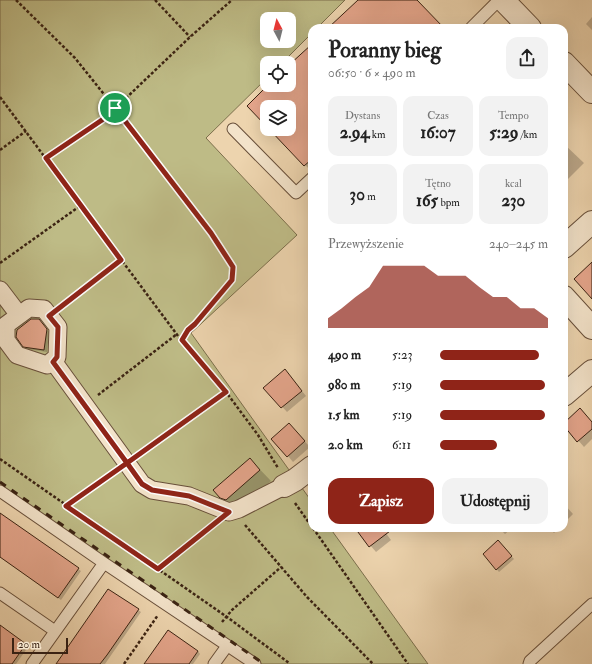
<!DOCTYPE html>
<html lang="pl">
<meta charset="utf-8">
<style>
:root{--surface:#fff;--page:#f2f2f2;--text:#222;--muted:#767676;--accent:#8f2418}
body{margin:0;font-family:"IM FELL Double Pica",serif;background:var(--page);color:var(--text);height:100vh;display:flex;flex-direction:column;font-size:15px;white-space:nowrap}
*{box-sizing:border-box;margin:0}
p{font-size:13px;color:var(--muted)}
.icon{flex:none;width:22px;height:22px;fill:none;stroke:currentColor;stroke-width:2;stroke-linecap:round;stroke-linejoin:round}
.map{position:relative;flex:1;overflow:hidden}
.details{position:absolute;left:308px;top:24px;width:260px;height:508px;display:flex;flex-direction:column;background:var(--surface);border-radius:12px;box-shadow:0 4px 16px #0002}
.details>*{flex:none}
.needle{width:26px;rotate:353deg}
.controls{position:absolute;left:260px;top:12px;display:grid;gap:8px}
.controls a{display:grid;place-items:center;width:36px;height:36px;border-radius:8px;background:var(--surface);box-shadow:0 4px 16px #0002;font-size:20px}
.scale{position:absolute;left:12px;bottom:10px;width:56px;box-sizing:border-box;padding-left:4px;border:2px solid #3b2313;border-top:0;font-size:11px;line-height:14px;white-space:nowrap;color:#3b2313;-webkit-text-stroke:3px #f3e3ca;paint-order:stroke}
.pin{position:absolute;display:grid;place-items:center;width:34px;height:34px;color:#fff;margin:-17px;border:2px solid #fff;border-radius:50%;box-shadow:0 1px 4px #0007}
.round{display:grid;place-items:center;flex:none;width:42px;height:42px;border-radius:12px;background:var(--page)}
.overview{display:flex;align-items:center;justify-content:space-between;height:68px;padding:0 20px}
h1{font-size:22px;font-weight:800;line-height:30px}
.stats{display:grid;grid-template-columns:repeat(3,1fr);gap:6px;height:68px;padding:4px 20px}
.stats div{display:grid;align-content:center;border-radius:10px;background:var(--page);text-align:center}
.stats b{font-size:17px;font-weight:800}
.stats small{font-size:11px;font-weight:400}
.stats p{font-size:11px}
.chart{height:112px;padding:8px 20px}
.chart p{display:flex;justify-content:space-between}
.chart svg{width:100%;height:72px;margin-top:4px;fill:var(--accent);opacity:.7}
.cta{display:flex;gap:8px;margin-top:auto;padding:8px 20px}
.cta a{flex:1;height:46px;border-radius:12px;background:var(--accent);color:#fff;font-size:16px;font-weight:800;line-height:46px;text-align:center}
.cta a+a{background:var(--page);color:var(--text)}
ul{padding:0 20px;list-style:none;font-size:13px}
li{display:grid;grid-template-columns:64px 48px 1fr;align-items:center;height:30px}
li i{height:10px;border-radius:5px;background:var(--accent)}
.map>svg:first-child{display:block}
.green{fill:#bebb86;stroke:#7c6f4c;fill-rule:evenodd}
.shadow{fill:#0003}
.building{fill:#e4a58b;stroke:#3b2313}
.lines{fill:none;stroke-linecap:round;stroke-linejoin:round}
.service-casing{stroke:#684f3a;stroke-width:13}
.pedestrian-casing{stroke:#684f3a;stroke-width:19}
.minor-casing{stroke:#684f3a;stroke-width:24}
.tertiary-casing{stroke:#684f3a;stroke-width:24}
.path{stroke:#3b2313;stroke-width:2.5;stroke-dasharray:3 2;stroke-linecap:butt}
.service{stroke:#f3e3ca;stroke-width:11}
.pedestrian{stroke:#f3e3ca;stroke-width:17}
.minor{stroke:#f3e3ca;stroke-width:22}
.tertiary{stroke:#f3e3ca;stroke-width:22}
.rail{stroke:#3b2313;stroke-width:3;stroke-dasharray:7 7;stroke-linecap:butt}
.route-casing{stroke:#fff;stroke-width:8}
.route{stroke:#8f2418;stroke-width:5}
</style>
<div class="map">
<svg width="592" height="664" viewBox="0 0 592 664">
<rect width="100%" height="100%" fill="#edd4ae"/>
<filter id="stains"><feTurbulence type="fractalNoise" baseFrequency=".005" numOctaves="4"/><feColorMatrix values="0 0 0 0 .2 0 0 0 0 .09 0 0 0 0 .02 0 0 0 .5 -.17"/></filter>
<radialGradient id="worn" r=".72"><stop offset=".6" stop-color="#630" stop-opacity="0"/><stop offset="1" stop-color="#630" stop-opacity=".3"/></radialGradient>
<path class="green" d="M0 0H345L317 28H312V33L282 63H267V78L206 138 297 235 191 333 312 502V528H330L428 664H246L0 491ZM267 19H289V41H267Z"/>
<path class="shadow" d="M592 17V30L586 24Z
M312 45V172L270 129H289V107H267V126L248 106 270 85H289V67Z
M564 144 584 163 564 183Z
M41 323 49 332 47 352 27 349 24 346Z
M289 375 306 396 287 412 265 388Z
M580 409 592 422V439L584 447 564 424Z
M294 430 310 447 293 462 288 456Z
M250 459 271 481 237 510 232 508 220 497Z
M564 504 573 514 564 523Z
M0 514 81 571 61 600 0 557Z
M361 528H382L391 540 376 552 358 531Z
M499 528H512L505 534Z
M549 528H559L554 533Z
M498 542 514 559 499 572 484 554Z
M138 610 141 612 105 664H57Z
M0 626 28 647 16 664H0Z
M198 651 200 654 193 664H146Z"/>
<path class="building" d="M358 0H417L444 28H328Z
M312 44V159L304 166 269 129H289V107H267V127L247 106 268 85H289V65Z
M592 262V299L574 279Z
M31 319H39L47 329 44 350 23 347 16 337 17 330Z
M285 369 302 391 281 408 263 388Z
M580 408 592 422V429L577 442 564 426V423Z
M289 423 305 441 287 457 271 439Z
M250 458 260 470 226 500 220 498 213 490Z
M0 513 79 568 58 598 0 557Z
M355 528H394L369 547Z
M498 540 512 556 496 570 483 554Z
M108 589 139 609 107 655 100 664H56Z
M0 625 26 644 12 664H0Z
M168 630 198 651 189 664H144Z"/>
<g class="lines">
<defs>
<path id="service" d="M471 28 499 0
M233 129 296 193 312 178
M0 491 104 563 255 664
M0 593 55 631
M32 664 104 563
M214 664 227 646
M529 664 530 661 592 604"/>
<path id="pedestrian" d="M0 290 19 315
M29 308 44 309 58 327 57 357 47 365 17 355 6 340V325Z
M53 361 142 484 152 490 189 496 229 512 239 509 284 486"/>
<path id="minor" d="M564 247 592 222
M564 297 592 328
M564 395 592 371
M284 486 295 480 312 467"/>
<path id="tertiary" d="M503 0 530 28
M564 63 592 92"/>
</defs>
<use href="#service" class="service-casing"/>
<use href="#pedestrian" class="pedestrian-casing"/>
<use href="#minor" class="minor-casing"/>
<use href="#tertiary" class="tertiary-casing"/>
<path class="path" d="M16 0 75 58 115 108 211 233 233 267 232 280 195 324 188 330 181 340
M155 0 190 37
M0 97 181 340 226 392 258 435 278 468
M0 150 26 131
M46 158 103 120 190 37 232 0
M0 263 80 206
M62 306 121 260
M98 395 177 334
M140 454 226 392
M0 459 227 617 289 663
M295 503 312 527
M66 506 113 473
M245 525 307 597 373 664
M313 528 408 664
M158 569 214 524
M222 622 232 610 281 567
M124 664 158 615"/>
<use href="#service" class="service"/>
<use href="#pedestrian" class="pedestrian"/>
<use href="#minor" class="minor"/>
<use href="#tertiary" class="tertiary"/>
<path class="rail" d="M0 482 264 664"/>
</g>
<g class="lines">
<defs>
<path id="route" d="M115 108 102 120 46 158 121 260 49 316 58 327 57 357 53 362 127 463 66 506 158 569 229 512 189 496 152 490 142 484 127 463 226 392 182 340 188 330 195 324 232 280 233 267 211 233 115 108"/>
</defs>
<use href="#route" class="route-casing"/>
<use href="#route" class="route"/>
</g>
<rect width="100%" height="100%" filter="url(#stains)"/>
<rect width="100%" height="100%" fill="url(#worn)"/>
</svg>
<div class="controls">
<a><svg class="needle" viewBox="-14 -14 28 28"><path d="M0-13l5 13h-10z" fill="#e53935"/><path d="M0 13l5-13h-10z" fill="#767676"/></svg></a>
<a><svg class="icon" aria-label="locate" viewBox="0 0 24 24"><circle cx="12" cy="12" r="6"/><path d="M12 2v4M12 18v4M2 12h4M18 12h4"/></svg></a>
<a><svg class="icon" aria-label="layers" viewBox="0 0 24 24"><path d="M12 4l9 5-9 5-9-5zM3 14l9 5 9-5"/></svg></a>
</div>
<div class="scale">20 m</div>
<div class="pin" style="left:115px;top:108px;background:#1e9e55"><svg class="icon" aria-label="arrive" viewBox="0 0 24 24"><path d="M6 21V4h12l-3 4 3 4H6"/></svg></div>
<section class="details">
<div class="overview"><div><h1>Poranny bieg</h1><p>06:50 · 6 × 490 m</p></div><a class="round"><svg class="icon" aria-label="share" viewBox="0 0 24 24"><path d="M12 15V3M7 8l5-5 5 5M5 13v7h14v-7"/></svg></a></div>
<div class="stats">
<div><p>Dystans</p><b>2.94<small> km</small></b></div>
<div><p>Czas</p><b>16:07</b></div>
<div><p>Tempo</p><b>5:29<small> /km</small></b></div>
</div>
<div class="stats">
<div><b>30<small> m</small></b></div>
<div><p>Tętno</p><b>165<small> bpm</small></b></div>
<div><p>kcal</p><b>230</b></div>
</div>
<div class="chart"><p><span>Przewyższenie</span>240–245 m</p>
<svg viewBox="0 0 160 44" preserveAspectRatio="none"><path d="M0 44V38L10 32L20 25L30 19L40 6L50 6L60 6L70 6L80 12L90 12L100 12L110 19L120 25L130 25L140 32L150 32L160 38V44z"/></svg>
</div>
<ul>
<li><b>490 m</b>5:23<i style="width:92%"></i></li>
<li><b>980 m</b>5:19<i style="width:97%"></i></li>
<li><b>1.5 km</b>5:19<i style="width:97%"></i></li>
<li><b>2.0 km</b>6:11<i style="width:53%"></i></li>
</ul>
<div class="cta"><a>Zapisz</a><a>Udostępnij</a></div>
</section>
</div>
